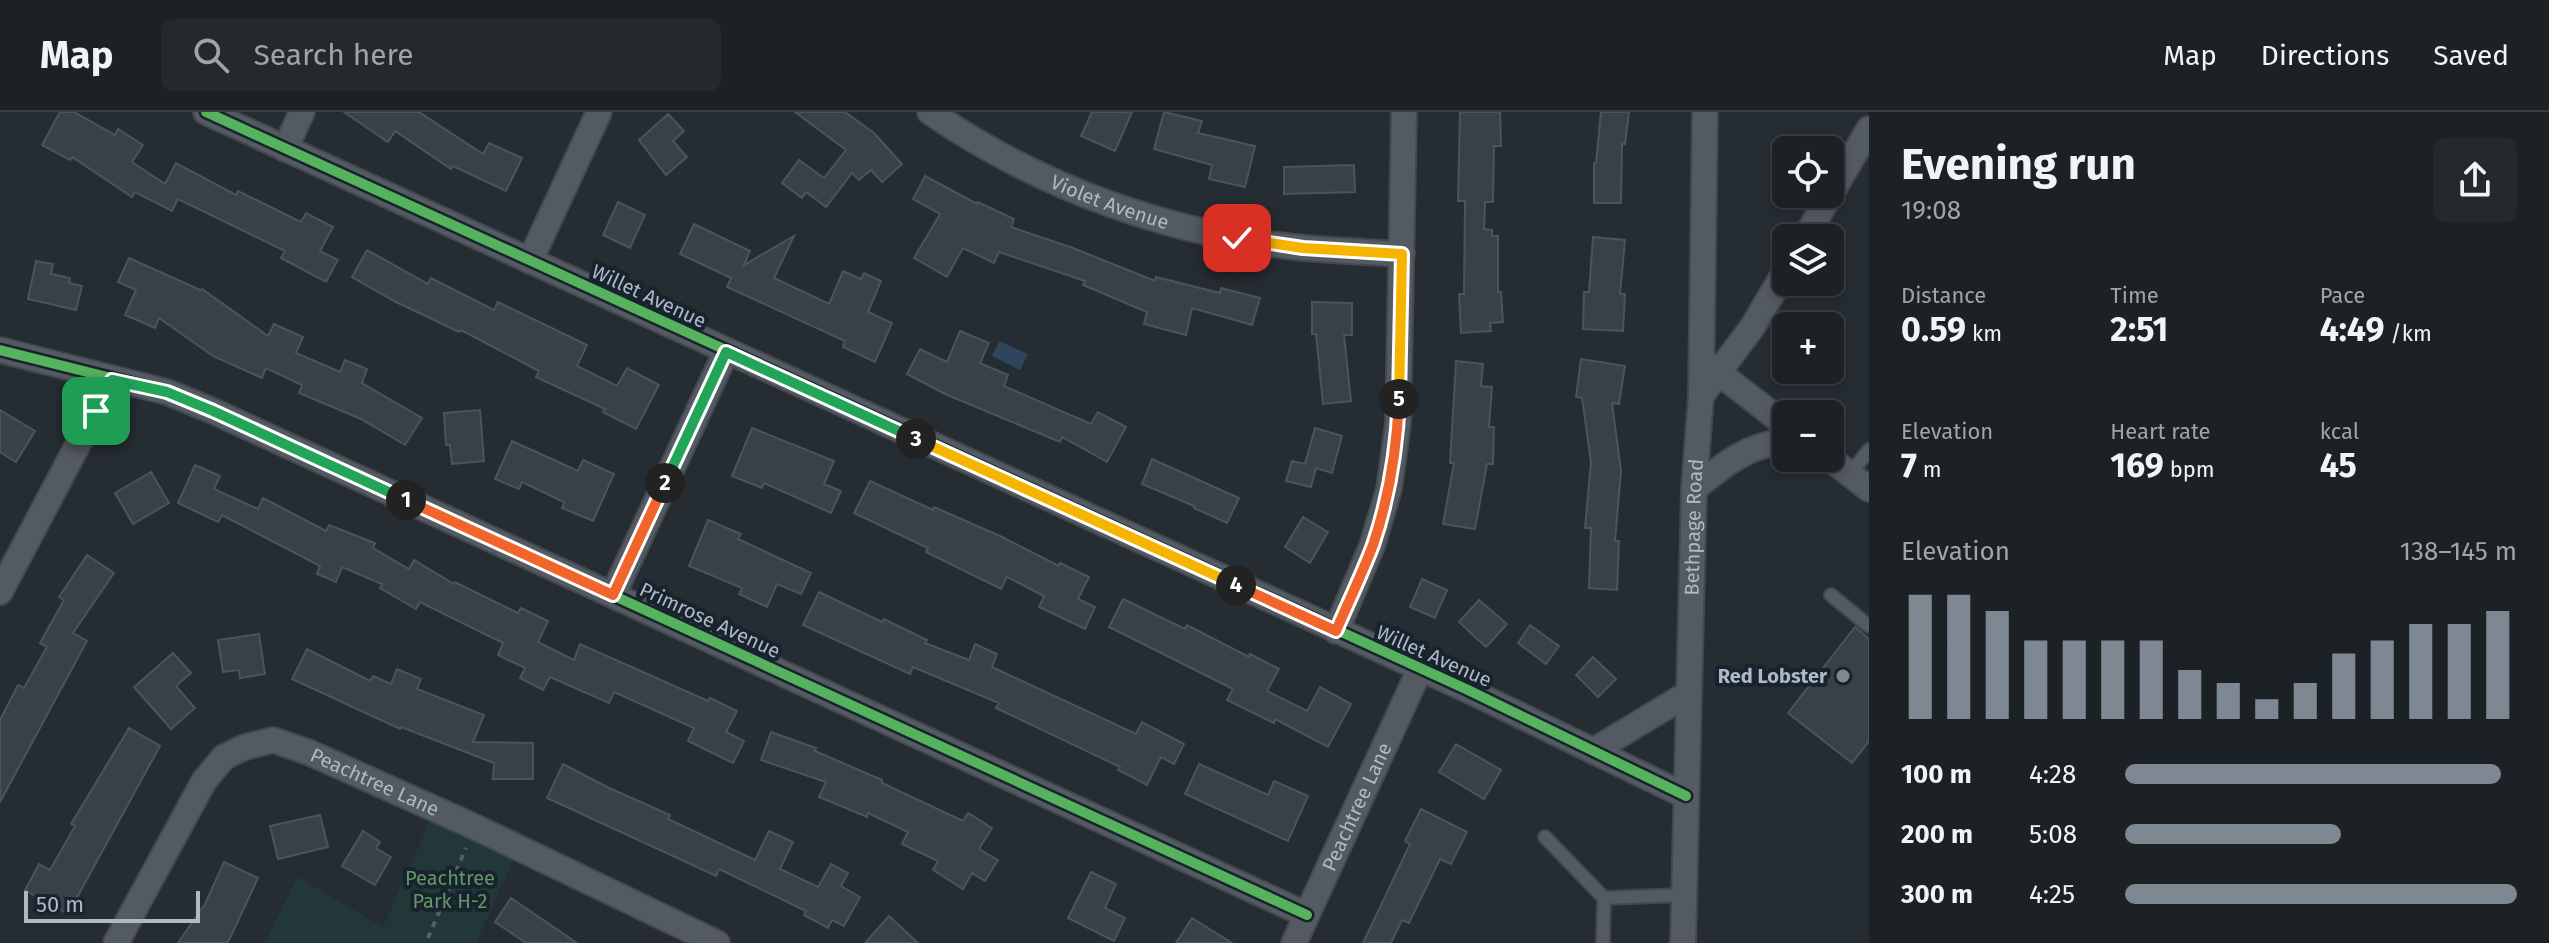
<!DOCTYPE html>
<meta charset="utf-8">
<style>
:root{--surface:#1c2126;--page:#25292e;--text:#f1f3f6;--muted:#a0a3a7;--line:#3a3e43;--accent:#7d8892}
body{margin:0;font-family:"Fira Sans",sans-serif;background:var(--page);color:var(--text);height:100vh;display:flex;flex-direction:column;font-size:30px;white-space:nowrap}
*{box-sizing:border-box;margin:0}
p{font-size:26px;color:var(--muted)}
.icon{flex:none;width:44px;height:44px;fill:none;stroke:currentColor;stroke-width:2;stroke-linecap:round;stroke-linejoin:round}
.map{position:relative;flex:1;overflow:hidden}
.sheet{display:flex;flex-direction:column;background:var(--surface);width:680px}
.sheet>*{flex:none}
.buttons{position:absolute;left:1772px;top:24px;display:grid;gap:16px}
.buttons a{display:grid;place-items:center;width:72px;height:72px;border-radius:12px;background:var(--surface);box-shadow:0 4px 12px #0003,0 0 0 2px var(--line);font-size:40px}
.scale{position:absolute;left:24px;bottom:20px;width:176px;box-sizing:border-box;padding-left:8px;border:4px solid #adb9c6;border-top:0;font-size:22px;line-height:28px;white-space:nowrap;color:#adb9c6;-webkit-text-stroke:6px #18232d;paint-order:stroke}
.pin{position:absolute;display:grid;place-items:center;width:68px;height:68px;color:#fff;margin:-34px;border-radius:16px;box-shadow:0 4px 12px #0006}
.km{position:absolute;width:40px;height:40px;margin:-20px;border-radius:50%;background:#222;color:#fff;font-size:22px;line-height:40px;text-align:center}
.round{display:grid;place-items:center;flex:none;width:84px;height:84px;border-radius:12px;background:var(--page)}
.overview{display:flex;align-items:center;justify-content:space-between;height:136px;padding:0 32px}
h1{font-size:44px;font-weight:700;line-height:60px}
.stats{display:grid;grid-template-columns:repeat(3,1fr);gap:12px;height:136px;padding:8px 32px}
.stats div{display:grid;align-content:center}
.stats b{font-size:34px;font-weight:700}
.stats small{font-size:22px;font-weight:400}
.stats p{font-size:22px}
.chart{height:224px;padding:16px 32px}
.chart p{display:flex;justify-content:space-between}
.chart svg{width:100%;height:144px;margin-top:8px;stroke:var(--accent);stroke-width:6}
ul{padding:0 32px;list-style:none;font-size:26px}
li{display:grid;grid-template-columns:128px 96px 1fr;align-items:center;height:60px}
li i{height:20px;border-radius:10px;background:var(--accent)}
header{display:flex;align-items:center;gap:48px;box-sizing:border-box;height:112px;padding:0 40px;background:var(--surface);border-bottom:2px solid var(--line)}
header strong{font-size:38px}
nav{display:flex;gap:44px;margin-inline-start:auto;font-size:28px}
.search{width:560px;height:72px;background:var(--page);display:flex;align-items:center;gap:20px;box-sizing:border-box;padding:0 28px;border-radius:12px;color:var(--muted);font-size:30px}
main{display:flex;flex:1;min-height:0}
.map>svg:first-child{display:block}
.green{fill:#223738}
.water{fill:#2e465b}
.building{fill:#3a4146;stroke:#4c545a;stroke-width:2}
.lines{fill:none;stroke-linecap:round;stroke-linejoin:round}
.lane-casing{stroke:#42484d;stroke-width:16}
.street-casing{stroke:#42484d;stroke-width:28}
.path{stroke:#575e64;stroke-width:4;stroke-dasharray:6 6;stroke-linecap:butt}
.lane{stroke:#545a62;stroke-width:12}
.street{stroke:#545a62;stroke-width:24}
.cycleway-casing{stroke:#18232d;stroke-width:15}
.cycleway{stroke:#56b35d;stroke-width:10}
.split-1-casing{stroke:#fff;stroke-width:16}
.split-2-casing{stroke:#fff;stroke-width:16}
.split-3-casing{stroke:#fff;stroke-width:16}
.split-4-casing{stroke:#fff;stroke-width:16}
.split-5-casing{stroke:#fff;stroke-width:16}
.split-6-casing{stroke:#fff;stroke-width:16}
.split-1{stroke:#22a559;stroke-width:10}
.split-2{stroke:#f0652b;stroke-width:10}
.split-3{stroke:#22a559;stroke-width:10}
.split-4{stroke:#f5b400;stroke-width:10}
.split-5{stroke:#f0652b;stroke-width:10}
.split-6{stroke:#f5b400;stroke-width:10}
.poi-dot{fill:#7d8892;stroke:#18232d;stroke-width:3}
.labels{text-anchor:middle;stroke-width:8;stroke-linejoin:round;paint-order:stroke}
.street-label{font-size:20px;fill:#adb9c6;stroke:#18232d}
.poi-label{font-size:20px;font-weight:bold;fill:#adb9c6;stroke:#18232d;text-anchor:end}
.park-label{font-size:20px;fill:#639769;stroke:#18232d}
</style>
<header>
<strong>Map</strong>
<div class="search"><svg class="icon" aria-label="search" viewBox="0 0 24 24"><circle cx="10" cy="10" r="6"/><path d="M15 15l6 6"/></svg>Search here</div>
<nav><a>Map</a><a>Directions</a><a>Saved</a></nav>
</header>
<main>
<div class="map">
<svg width="1869" height="831" viewBox="0 0 1869 831">
<rect width="100%" height="100%" fill="#252c32"/>
<path class="green" d="M435 697 519 735 476 831H265L298 765 383 815Z"/>
<path class="water" d="M999 229 1028 242 1020 258 992 244Z"/>
<path class="building" d="M60 0H74L115 23 118 17 143 33 132 50 165 72 176 51 236 83 238 79 301 110 306 101 333 115 320 139 338 148 326 170 281 146 285 139 178 87 172 99 135 80 132 85 72 45 70 48 42 33Z
M344 0H419L483 42 489 31 522 46 506 79 453 54 451 57 395 19 388 30Z
M795 0H845L874 21 902 52 882 70 871 58 859 68 852 61 826 95 806 80 802 86 782 71 799 48 824 66 846 38Z
M1092 0H1132L1115 39 1081 24Z
M1164 0 1202 9 1198 21 1255 34 1245 75 1209 67 1212 53 1154 37Z
M1460 0H1500L1501 34H1494L1493 90H1485L1484 117 1492 118V124H1498V180H1501L1503 210 1490 211 1491 219 1461 221 1459 182H1464L1465 89H1458Z
M1601 0H1629L1625 32H1622L1621 91H1594V51H1596Z
M668 2 684 19 673 29 687 45 666 63 639 28Z
M1354 53 1355 80 1284 82V55Z
M925 64 977 92 978 90 1014 107 1011 115 1073 136 1155 169 1156 165 1220 181 1221 176 1260 186 1252 213 1192 196 1186 223 1144 212 1147 200 1083 173 1085 169 999 140 994 151 963 136 947 165 914 146 940 102 913 87Z
M618 90 645 103 630 136 603 123Z
M694 112 750 139 744 153 794 124 774 166 829 192 843 159 861 167 864 161 881 169 868 200 892 211 875 250 843 235 845 229 727 175 731 166 680 142Z
M1593 125 1625 128 1620 182H1625L1623 219 1583 217 1584 180H1589Z
M367 138 428 172 431 166 494 198 498 190 587 233 577 254 617 274 627 256 659 273 636 317 603 300 605 297 536 265 539 259 461 218 459 220 396 190 352 165Z
M129 146 200 178 202 177 268 224 274 212 303 225 296 241 340 260 345 248 367 257 362 271 422 306 405 333 361 307 299 281 302 273 266 256 262 266 213 244 159 206 155 216 125 203 136 178 118 170Z
M36 149 53 152 51 162 70 166 69 171 82 174 76 198 28 187Z
M1312 190 1352 191V223H1344L1351 289 1323 292 1316 222H1312Z
M960 219 989 231 980 251 1008 263 1004 274 1091 312 1098 300 1126 315 1107 350 1062 325 1060 330 945 282 907 262 920 237 947 250Z
M1581 247 1625 254 1619 292 1612 291 1621 359 1615 429H1619L1617 478 1589 476 1591 416H1585L1591 350 1582 286 1576 285Z
M1456 249 1483 252 1481 274 1492 275 1489 315H1494L1493 352H1487L1475 417 1443 412 1454 351H1450Z
M0 298 35 319 16 350 0 340Z
M480 298 484 349 452 352 450 333H446L444 301Z
M752 316 834 349 824 372 841 379 831 401 764 371 762 376 732 364Z
M1315 316 1342 324 1332 361 1316 356 1311 375 1286 369 1292 349 1305 352Z
M512 329 578 359 583 348 614 362 593 409 562 396 564 390 522 370 519 377 495 367Z
M1152 347 1239 386 1227 411 1194 396V394L1142 372Z
M195 353 220 364 214 377 258 397 263 386 326 419 329 413 375 431 373 436 409 457 414 448 454 472 455 470 518 501 521 496 548 509 538 530 574 548 580 532 708 589 710 586 737 599 726 620 744 629 733 651 688 629 694 616 614 580 609 591 550 565 543 578 520 566 525 556 498 543 503 531 420 490 416 497 380 476 382 472 342 455 336 470 317 462 320 454 222 403 218 410 178 391Z
M151 360 169 391 133 412 115 381Z
M870 369 933 398 934 395 1000 424 1059 454 1060 451 1089 465 1078 487 1095 495 1085 517 1039 495 1044 484 1007 465 1001 477 926 440 928 436 854 401Z
M1303 405 1328 420 1310 451 1285 435Z
M708 408 741 422 738 427 811 461 801 482 777 472 767 495 739 482 742 476 689 454Z
M87 443 114 461 73 521 87 529 0 690V608L18 573 24 576 47 535 40 531 64 488 59 485Z
M1422 467 1447 478 1435 506 1410 495Z
M819 480 882 510 884 507 927 528 925 531 969 548 975 532 997 542 992 555 1136 622 1142 610 1184 632 1174 652 1161 645 1147 673 1118 658 1120 655 996 596 999 591 913 555 910 562 803 513Z
M1123 487 1185 517 1187 513 1249 545 1250 542 1279 557 1267 579 1307 599 1320 575 1351 592 1328 635 1275 607 1274 611 1227 588 1233 577 1109 515Z
M1479 488 1507 512 1486 535 1459 510Z
M1530 513 1559 534 1546 552 1518 531Z
M1855 515 1869 527V629L1852 651 1788 601Z
M259 522 265 562 240 566 239 558 223 560 218 528Z
M307 537 370 569 373 564 391 572 397 557 421 567 417 577 484 603 473 630 533 631V667H493L494 651 401 615 400 617 292 567Z
M173 541 191 561 176 574 195 596 171 617 134 575Z
M1593 545 1616 567 1598 585 1576 563Z
M129 616 160 634 68 802 25 778 39 752 50 758 75 714 71 712Z
M771 620 816 636 815 639 882 668V671L963 709 968 701 992 716 979 737 998 748 985 769 972 761 963 777 933 758 938 749 902 732 908 720 868 701 867 705 819 685 826 670 761 648Z
M1456 632 1501 658 1484 687 1439 660Z
M563 652 607 675 670 703 668 707 755 748 769 719 793 730 780 757 818 775 831 752 848 761 841 774 860 785 844 814 832 808 828 816 804 803 806 799 719 757 716 764 547 686Z
M1199 652 1268 683 1274 669 1308 684 1288 729 1185 682Z
M1421 697 1467 720 1451 752 1440 747 1409 811 1402 808 1391 831H1363L1410 732 1405 729Z
M320 703 328 735 278 747 270 714Z
M363 719 380 730 376 736 391 745 375 773 342 754Z
M224 750 258 766 231 824 227 831H178L205 792Z
M1091 760 1116 772 1105 796 1125 806 1114 829 1068 806Z
M511 786 577 831H526L495 810Z
M889 804 918 831H865Z
M1192 806 1232 831H1176Z"/>
<g class="lines">
<defs>
<path id="lane" d="M1850 362 1869 338
M1831 483 1869 514
M1545 725 1604 786
M1603 831 1604 786 1684 783"/>
<g id="street">
<path d="M206 0 1468 578 1686 684"/>
<path id="s1" d="M930 0C1041 76 1171 123 1305 136 1337 139 1370 140 1402 142"/>
<path d="M285 37 302 0"/>
<path d="M1805 126 1869 17"/>
<path d="M530 149 599 0"/>
<path d="M0 238 167 280 213 299 1307 803"/>
<path d="M1706 251 1786 313"/>
<path d="M1701 284 1753 214 1786 158"/>
<path d="M1829 346 1869 377"/>
<path d="M1694 377C1722 354 1749 331 1786 330"/>
<path d="M0 480 112 268"/>
<path d="M613 483 726 240"/>
<path d="M1336 519 1372 434 1389 377 1398 312 1404 0"/>
<path d="M1593 639 1689 581"/>
<path id="s2" d="M116 831 204 669 224 645 245 635 273 628 308 640 475 715 717 831"/>
<path id="s3" d="M1294 831 1420 557"/>
<path id="s4" d="M1683 831 1694 377 1701 284 1705 0"/>
</g>
</defs>
<use href="#lane" class="lane-casing"/>
<use href="#street" class="street-casing"/>
<path class="path" d="M428 826 466 736"/>
<use href="#lane" class="lane"/>
<use href="#street" class="street"/>
<defs>
<path id="cycleway" d="M206 0 1468 578 1686 684
M0 238 167 280 213 299 1307 803"/>
</defs>
<use href="#cycleway" class="cycleway-casing"/>
<use href="#cycleway" class="cycleway"/>
</g>
<g class="lines">
<defs>
<path id="split-1" d="M96 299 112 268 167 280 213 299 406 388"/>
<path id="split-2" d="M406 388 613 483 665 371"/>
<path id="split-3" d="M665 371 726 240 916 327"/>
<path id="split-4" d="M916 327 1236 473"/>
<path id="split-5" d="M1236 473 1336 519C1348 491 1362 462 1373 433 1389 386 1397 336 1399 287"/>
<path id="split-6" d="M1237 126 1303 136 1402 142 1399 287"/>
</defs>
<use href="#split-1" class="split-1-casing"/>
<use href="#split-2" class="split-2-casing"/>
<use href="#split-3" class="split-3-casing"/>
<use href="#split-4" class="split-4-casing"/>
<use href="#split-5" class="split-5-casing"/>
<use href="#split-6" class="split-6-casing"/>
<use href="#split-1" class="split-1"/>
<use href="#split-2" class="split-2"/>
<use href="#split-3" class="split-3"/>
<use href="#split-4" class="split-4"/>
<use href="#split-5" class="split-5"/>
<use href="#split-6" class="split-6"/>
</g>
<circle class="poi-dot" cx="1843" cy="564" r="8"/>
<g class="labels">
<g class="street-label">
<text dy="7" stroke="none"><textPath href="#s1" startOffset="202">Violet Avenue</textPath></text>
<text transform="translate(649 184) rotate(25)" y="7">Willet Avenue</text>
<text dy="7" stroke="none"><textPath href="#s4" startOffset="416">Bethpage Road</textPath></text>
<text transform="translate(710 508) rotate(25)" y="7">Primrose Avenue</text>
<text transform="translate(1434 544) rotate(24)" y="7">Willet Avenue</text>
<text dy="7" stroke="none"><textPath href="#s2" startOffset="378">Peachtree Lane</textPath></text>
<text dy="7" stroke="none"><textPath href="#s3" startOffset="150">Peachtree Lane</textPath></text>
</g>
<g class="poi-label">
<text x="1827" y="571">Red Lobster</text>
</g>
<g class="park-label">
<text x="450" y="773">Peachtree<tspan x="450" dy="23">Park H-2</tspan></text>
</g>
</g>
</svg>
<div class="buttons">
<a><svg class="icon" aria-label="locate" viewBox="0 0 24 24"><circle cx="12" cy="12" r="6"/><path d="M12 2v4M12 18v4M2 12h4M18 12h4"/></svg></a>
<a><svg class="icon" aria-label="layers" viewBox="0 0 24 24"><path d="M12 4l9 5-9 5-9-5zM3 14l9 5 9-5"/></svg></a>
<a>+</a>
<a>−</a>
</div>
<div class="scale">50 m</div>
<div class="pin" style="left:96px;top:299px;background:#1e9e55"><svg class="icon" aria-label="arrive" viewBox="0 0 24 24"><path d="M6 21V4h12l-3 4 3 4H6"/></svg></div>
<div class="pin" style="left:1237px;top:126px;background:#d93025"><svg class="icon" aria-label="check" viewBox="0 0 24 24"><path d="M5 12l5 5 9-10"/></svg></div>
<b class="km" style="left:406px;top:388px">1</b>
<b class="km" style="left:665px;top:371px">2</b>
<b class="km" style="left:916px;top:327px">3</b>
<b class="km" style="left:1236px;top:473px">4</b>
<b class="km" style="left:1399px;top:287px">5</b>
</div>
<section class="sheet">
<div class="overview"><div><h1>Evening run</h1><p>19:08</p></div><a class="round"><svg class="icon" aria-label="share" viewBox="0 0 24 24"><path d="M12 15V3M7 8l5-5 5 5M5 13v7h14v-7"/></svg></a></div>
<div class="stats">
<div><p>Distance</p><b>0.59<small> km</small></b></div>
<div><p>Time</p><b>2:51</b></div>
<div><p>Pace</p><b>4:49<small> /km</small></b></div>
</div>
<div class="stats">
<div><p>Elevation</p><b>7<small> m</small></b></div>
<div><p>Heart rate</p><b>169<small> bpm</small></b></div>
<div><p>kcal</p><b>45</b></div>
</div>
<div class="chart"><p><span>Elevation</span>138–145 m</p>
<svg viewBox="0 0 160 44" preserveAspectRatio="none"><path d="M5 44V6M15 44V6M25 44V11M35 44V20M45 44V20M55 44V20M65 44V20M75 44V29M85 44V33M95 44V38M105 44V33M115 44V24M125 44V20M135 44V15M145 44V15M155 44V11"/></svg>
</div>
<ul>
<li><b>100 m</b>4:28<i style="width:96%"></i></li>
<li><b>200 m</b>5:08<i style="width:55%"></i></li>
<li><b>300 m</b>4:25<i style="width:100%"></i></li>
</ul>
</section>
</main>
